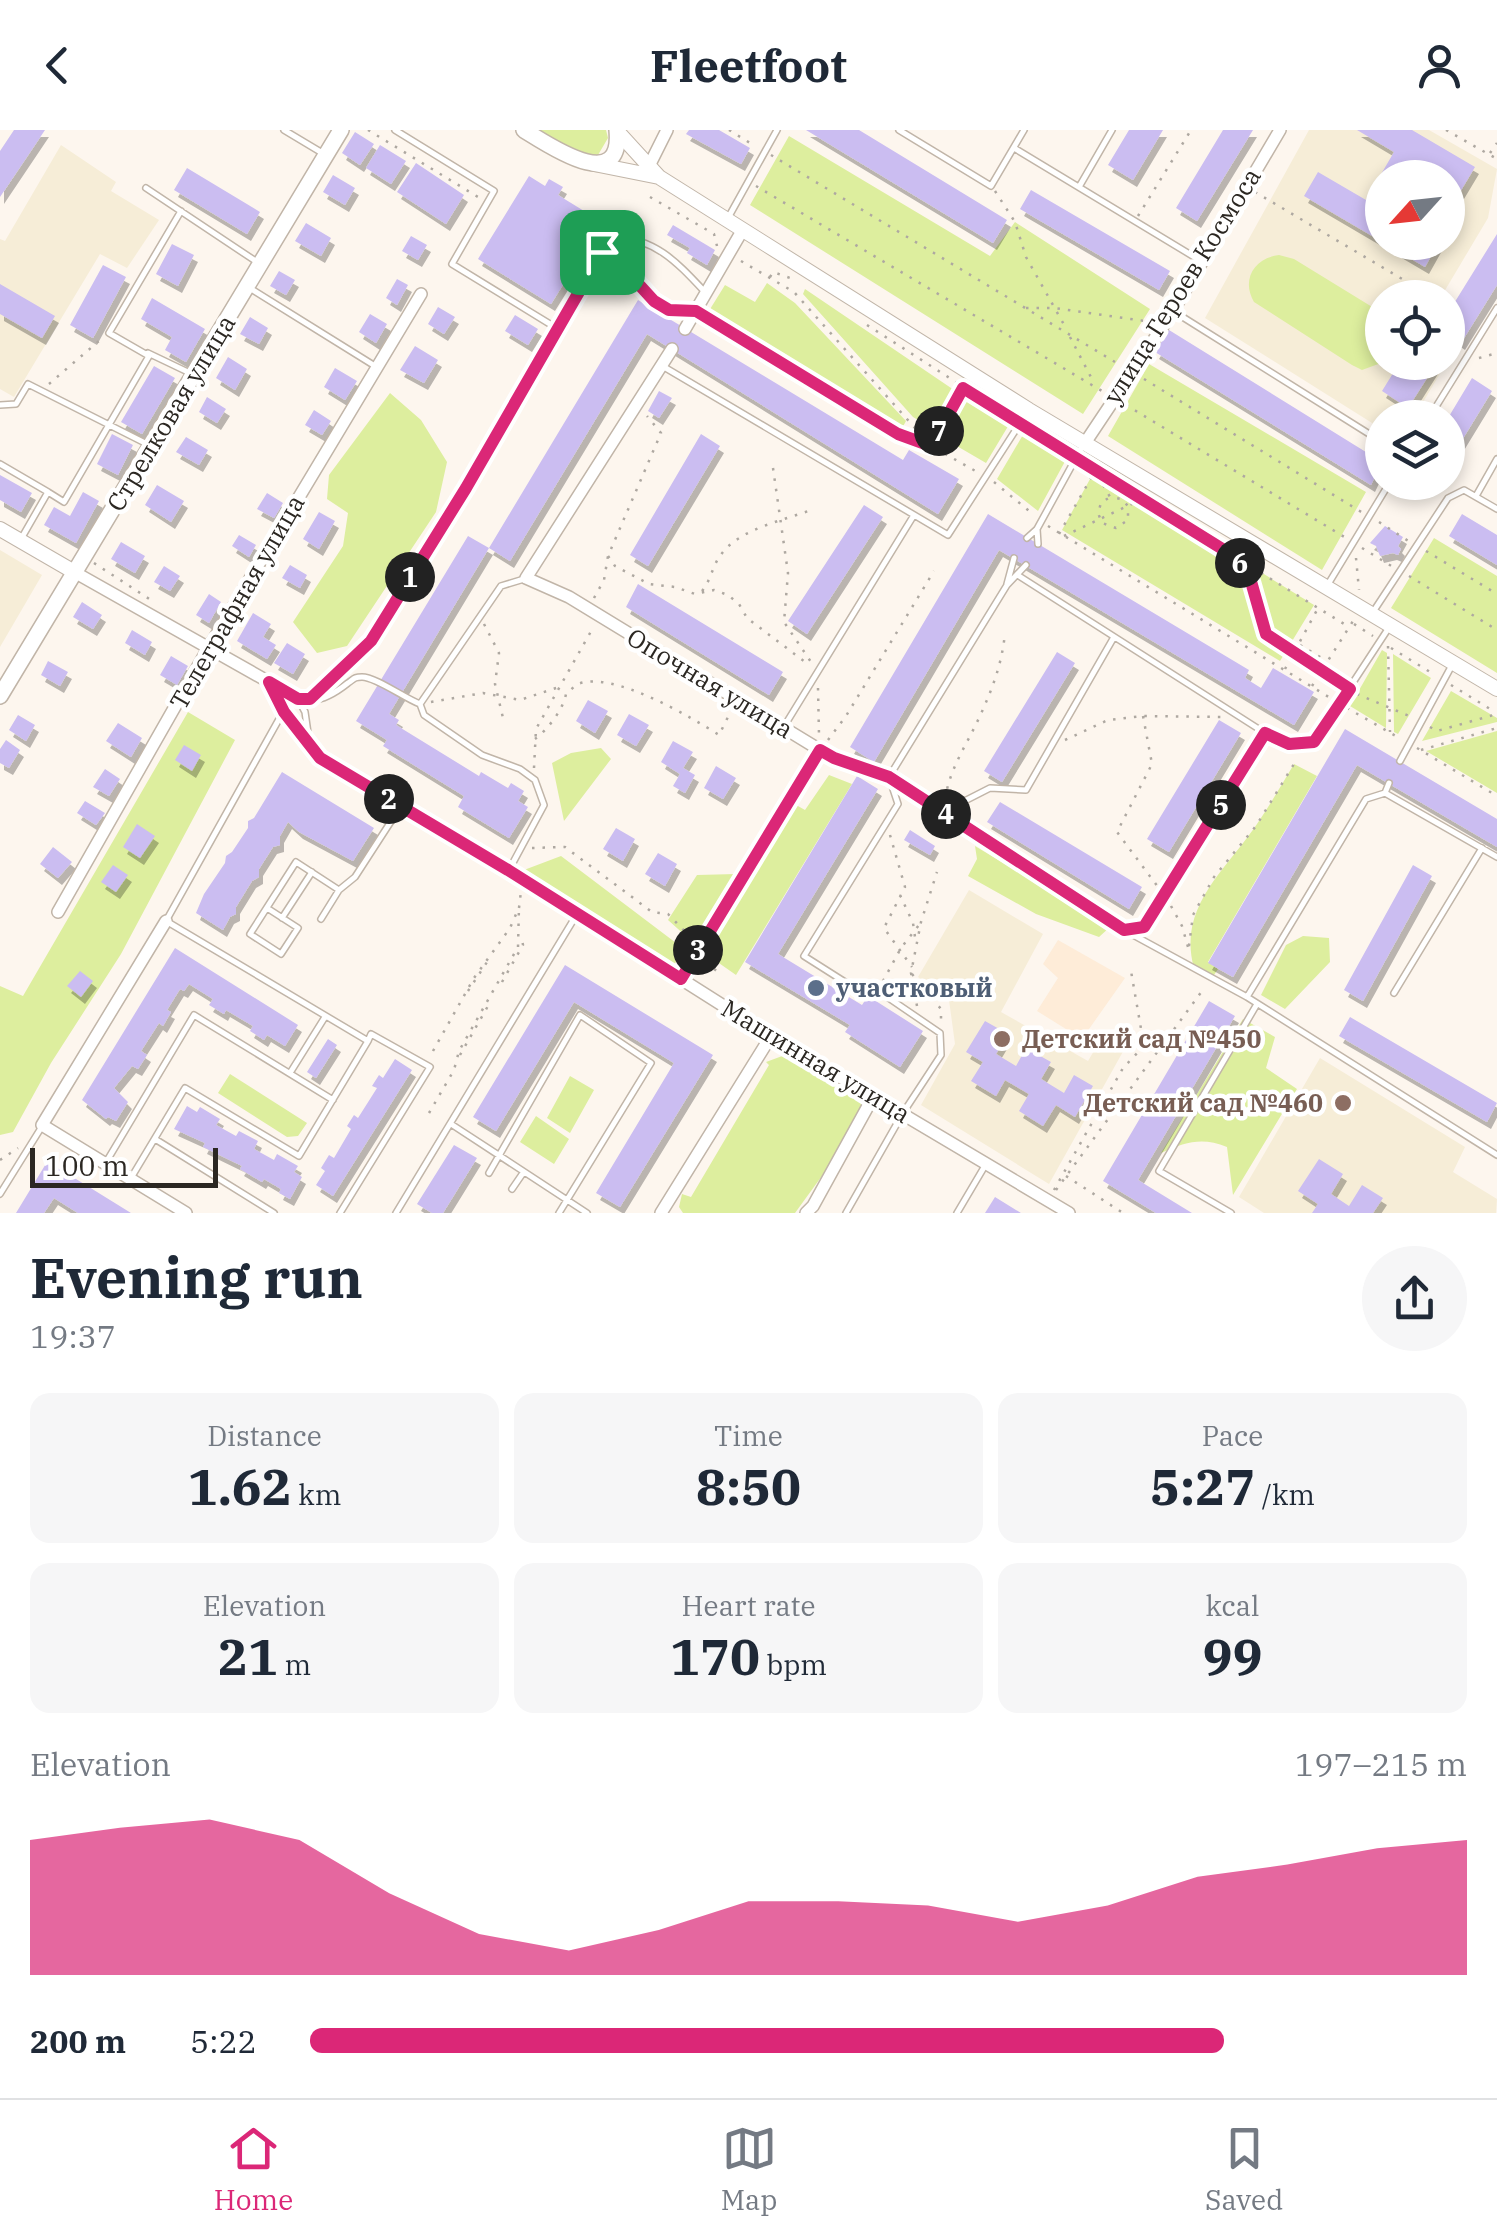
<!DOCTYPE html>
<meta charset="utf-8">
<style>
:root{--surface:#fff;--page:#f6f6f7;--text:#1f2937;--muted:#747a83;--line:#e0e1e3;--accent:#db2777}
body{margin:0;font-family:"IBM Plex Serif",serif;background:var(--page);color:var(--text);height:100vh;display:flex;flex-direction:column;font-size:38px;white-space:nowrap}
*{box-sizing:border-box;margin:0}
p{font-size:32px;color:var(--muted)}
.icon{flex:none;width:55px;height:55px;fill:none;stroke:currentColor;stroke-width:2;stroke-linecap:round;stroke-linejoin:round}
.map{position:relative;height:1083px;overflow:hidden}
.drawer{display:flex;flex-direction:column;background:var(--surface);flex:1}
.drawer>*{flex:none}
.needle{width:65px;rotate:243deg}
.fabs{position:absolute;left:1365px;top:30px;display:grid;gap:20px}
.fabs a{display:grid;place-items:center;width:100px;height:100px;border-radius:50%;background:var(--surface);box-shadow:0 5px 15px #0003;font-size:50px}
.scale{position:absolute;left:30px;bottom:25px;width:188px;box-sizing:border-box;padding-left:10px;border:5px solid #2b2722;border-top:0;font-size:28px;line-height:35px;white-space:nowrap;color:#2b2722;-webkit-text-stroke:8px #fff;paint-order:stroke}
.pin{position:absolute;display:grid;place-items:center;width:85px;height:85px;color:#fff;margin:-42px;border-radius:20px;box-shadow:0 5px 15px #0006}
.km{position:absolute;width:50px;height:50px;margin:-25px;border-radius:50%;background:#222;color:#fff;font-size:28px;line-height:50px;text-align:center}
.round{display:grid;place-items:center;flex:none;width:105px;height:105px;border-radius:52px;background:var(--page)}
.overview{display:flex;align-items:center;justify-content:space-between;height:170px;padding:0 30px}
h1{font-size:55px;font-weight:700;line-height:75px}
.stats{display:grid;grid-template-columns:repeat(3,1fr);gap:15px;height:170px;padding:10px 30px}
.stats div{display:grid;align-content:center;border-radius:20px;background:var(--page);text-align:center}
.stats b{font-size:50px;font-weight:700}
.stats small{font-size:28px;font-weight:400}
.stats p{font-size:28px}
.chart{height:280px;padding:20px 30px}
.chart p{display:flex;justify-content:space-between}
.chart svg{width:100%;height:180px;margin-top:10px;fill:var(--accent);opacity:.7}
ul{padding:0 30px;list-style:none;font-size:32px}
li{display:grid;grid-template-columns:160px 120px 1fr;align-items:center;height:75px}
li i{height:25px;border-radius:12px;background:var(--accent)}
header{display:flex;justify-content:space-between;align-items:center;height:130px;padding:0 30px;background:var(--surface);font-size:45px;font-weight:700}
.menu{display:flex;justify-content:space-around;align-items:center;height:140px;border-top:2px solid var(--line);background:var(--surface);font-size:28px;color:var(--muted)}
.menu a{display:grid;justify-items:center;gap:5px}
.menu .current{color:var(--accent)}
.map>svg:first-child{display:block}
.built{fill:#feecd8}
.education{fill:#f6edd7;fill-rule:evenodd}
.green{fill:#ddee9e}
.building{fill:#cbbdf1;filter:url(#shadow)}
.lines{fill:none;stroke-linecap:round;stroke-linejoin:round}
.service-casing{stroke:#c1b5a8;stroke-width:8}
.minor-casing{stroke:#c1b5a8;stroke-width:14}
.tertiary-casing{stroke:#c1b5a8;stroke-width:16}
.secondary-casing{stroke:#c1b5a8;stroke-width:18}
.path{stroke:#aea8a1;stroke-width:2.5;stroke-dasharray:2.5 8;stroke-linecap:butt}
.service{stroke:#fff;stroke-width:5}
.minor{stroke:#fff;stroke-width:11}
.tertiary{stroke:#fff;stroke-width:14}
.secondary{stroke:#fff;stroke-width:15}
.route-casing{stroke:#fff;stroke-width:20}
.route{stroke:#db2777;stroke-width:12}
.service-dot{fill:#5c6f8a;stroke:#fff;stroke-width:4}
.education-dot{fill:#8d6e63;stroke:#fff;stroke-width:4}
.labels{text-anchor:middle;stroke-width:9;stroke-linejoin:round;paint-order:stroke}
.street-label{font-size:25px;fill:#2b2722;stroke:#fff}
.service-label{font-size:25px;font-weight:bold;fill:#4e5e75;stroke:#fff;text-anchor:start}
.education-label{font-size:25px;font-weight:bold;fill:#785e54;stroke:#fff;text-anchor:start}
</style>
<header><svg class="icon" aria-label="back" viewBox="0 0 24 24"><path d="M15 5l-7 7 7 7"/></svg>Fleetfoot<svg class="icon" aria-label="person" viewBox="0 0 24 24"><circle cx="12" cy="8" r="4"/><path d="M4 21q1-7 8-7t8 7"/></svg></header>
<div class="map">
<svg width="1497" height="1083" viewBox="0 0 1497 1083">
<defs>
<filter id="shadow"><feDropShadow dx="4" dy="7" stdDeviation="0" flood-color="#0004"/></filter>
</defs>
<rect width="100%" height="100%" fill="#fdf6ee"/>
<path class="built" d="M1058 810 1125 848 1082 909 1037 881 1058 848 1043 834Z"/>
<path class="education" d="M1309 0H1429L1497 39 1488 88 1441 167 1382 168V232H1447L1414 287 1394 277 1387 287 1382 288 1380 298 1205 188ZM1382 48H1448V112H1382Z
M61 15 116 52 111 61 159 90 127 138 100 124 14 267 0 259V109L5 111Z
M0 420 42 445 0 517Z
M969 760 1043 804 1001 882 1088 931 1104 904 1125 918 1049 1054 921 975 955 914 949 870 918 847Z
M1320 928 1465 1017 1453 1042 1497 1069 1496 1083H1264L1239 1067Z"/>
<path class="green" d="M536 0H606L608 8 598 25 584 27Z
M789 6 990 126 1015 92 1150 179 1083 284 750 75Z
M1279 125 1294 129 1382 183 1381 233 1362 240 1352 235 1254 172C1241 150 1254 128 1279 125Z
M767 153 795 173 906 291 900 302 707 184 725 155 755 172Z
M805 159 954 260 931 298 913 287 803 164Z
M1149 234 1366 362 1322 440 1108 306Z
M390 263 421 290 447 332 436 382 347 516 317 523 293 492 343 416 348 383 327 369 329 345Z
M960 264 1010 293 986 333 938 305Z
M1027 298 1069 324 1038 381 997 349Z
M1095 340 1314 475 1280 531 1062 400Z
M1434 408 1497 446V543L1391 478Z
M1382 520 1387 523 1386 598 1350 576Z
M1393 524 1431 548 1398 604 1394 602Z
M1451 561 1497 588V592L1422 611Z
M188 582 235 610 121 824 51 933 13 1002 0 1005V856L23 866Z
M1497 601V663L1426 621Z
M601 618 611 629 564 691 552 633 571 623Z
M1294 634 1317 646 1208 832 1218 839 1212 848 1194 838C1177 777 1226 740 1257 694 1270 675 1282 654 1294 634Z
M829 645 852 654 736 845 706 824 703 813 789 671 805 680Z
M975 716 1110 797 1099 807 1036 784 968 746 977 729Z
M561 726 684 819 674 835 524 740Z
M736 744 697 816 668 790 697 745Z
M1303 806 1329 808 1330 832 1285 879 1261 865 1286 815Z
M1243 889 1275 907 1266 938 1297 959 1233 1065 1227 1017C1202 1007 1186 1012 1161 1023Z
M785 925 864 972 827 1039 795 1083H683L679 1077 682 1064 691 1067 769 935 766 932Z
M230 944 307 993 298 1006 287 1007 218 963Z
M570 946 594 960 570 1003 547 988Z
M536 986 569 1009 554 1034 520 1012Z"/>
<path class="building" d="M14 0H45L0 67V21Z
M689 0H719L750 18 741 34 686 4Z
M806 0H859L1007 90 993 113Z
M1129 0H1163L1133 50 1108 35Z
M1223 0H1253L1197 91 1176 78Z
M1357 0H1412L1475 37 1460 62 1448 55V48H1435L1419 38 1413 48H1382V112H1439L1425 137 1304 66 1318 42 1366 70 1394 22Z
M355 2 374 14 360 35 342 23Z
M380 15 406 31 391 54 366 38Z
M416 33 464 65 446 94 397 62Z
M187 38 260 82 247 104 174 60Z
M333 45 355 58 345 75 323 62Z
M529 46 545 56 549 49 563 57 558 65 602 92 551 174 478 129Z
M1031 60 1170 141 1159 160 1020 79Z
M306 93 331 108 321 126 295 111Z
M673 95 715 120 707 135 687 123 690 118 667 105Z
M1497 104V155L1461 213 1448 204V183Z
M411 106 427 115 418 130 402 121Z
M172 114 194 125 178 156 156 144Z
M103 135 126 147 93 208 70 195Z
M279 141 295 150 286 165 270 156Z
M397 149 408 155 397 175 386 168Z
M0 154 55 186 42 208 0 184Z
M152 168 205 199 186 232 165 220 172 207 141 189Z
M638 170 903 330 909 320 959 349 938 384 647 204 510 431 489 418Z
M438 177 455 187 444 204 428 194Z
M370 184 387 194 376 213 359 202Z
M515 185 538 199 528 215 505 201Z
M250 187 268 198 259 214 240 204Z
M1169 200 1382 332 1371 355 1155 222Z
M415 216 438 230 424 253 400 240Z
M228 227 247 239 235 260 216 248Z
M1400 232 1436 234 1408 278 1382 261Z
M154 236 175 248 142 304 121 292Z
M335 238 357 251 345 270 324 257Z
M1472 248 1492 261 1448 333V288Z
M659 261 672 268 659 288 648 281Z
M207 267 226 279 217 293 199 282Z
M314 280 331 291 322 305 305 295Z
M112 304 133 315 118 345 97 334Z
M701 304 720 316 648 436 630 425Z
M186 307 208 320 199 335 176 322Z
M0 345 32 363 21 382 0 370Z
M157 355 184 371 171 392 145 375Z
M83 362 99 371 76 413 44 395 54 377 70 386Z
M267 363 283 373 274 388 257 379Z
M864 375 883 387 807 504 788 491Z
M319 382 335 391 319 419 303 409Z
M988 384 1249 540 1245 548 1261 558 1273 538 1314 562 1294 595 999 420 874 632 850 617Z
M1462 384 1497 405V435L1449 406Z
M1385 396 1403 407 1398 416 1401 419 1398 425 1393 423 1380 426 1376 416 1370 413Z
M239 405 256 415 249 427 232 416Z
M468 406 489 418 389 584 399 590 396 595 479 646 481 642 508 658 511 653 524 661 518 671 528 677 509 708 458 677 464 666 383 616 387 610 356 591Z
M121 412 145 426 135 443 111 429Z
M290 435 307 445 300 458 282 448Z
M164 436 180 446 170 461 154 452Z
M638 454 783 542 769 565 626 477Z
M209 464 221 472 209 493 196 485Z
M82 472 102 485 93 499 73 487Z
M253 483 271 494 263 507 276 515 267 529 237 511Z
M132 500 152 512 145 525 125 513Z
M287 513 305 524 293 544 274 533Z
M1057 522 1075 533 1002 652 984 641Z
M171 526 188 536 177 555 160 545Z
M48 531 68 542 60 556 41 545Z
M588 570 608 581 595 603 576 591Z
M629 584 649 595 636 616 617 605Z
M18 585 35 595 26 611 9 600Z
M1219 590 1241 603 1169 722 1147 709Z
M118 593 142 608 131 627 106 611Z
M1345 599 1497 689V717L1357 635 1233 847 1208 833Z
M6 610 20 620 9 638 0 633V619Z
M673 611 693 622 683 638 695 645 685 663 673 656 680 644 661 632Z
M184 615 201 625 192 641 175 630Z
M716 636 736 648 723 669 704 658Z
M105 639 120 649 109 666 93 657Z
M282 642 374 698 353 731 299 702 288 692 280 706V715L273 717 259 739V747L252 751 236 777V784L230 787 223 800 196 783 204 764 225 733 226 726 232 722 248 698V691L254 688Z
M857 646 878 659 778 824 862 875 868 866 923 901 900 937 845 902 850 895 745 832Z
M85 671 105 683 96 695 77 683Z
M1000 672 1142 757 1129 779 987 692Z
M137 694 155 706 140 728 123 717Z
M616 698 635 709 623 731 603 719Z
M910 700 935 716 930 725 904 710Z
M53 717 72 732 58 748 40 734Z
M658 723 677 734 665 756 645 744Z
M113 735 128 745 116 762 101 752Z
M1413 735 1432 746 1363 871 1344 860Z
M175 818 298 895 285 916 267 905 264 910 250 901 253 896 226 880 224 884 209 875 213 869 189 854 184 861 180 859 167 880 171 882 163 896 159 893 141 921 147 925 138 939 132 936 114 958 128 972 116 991 108 987 106 989 82 970Z
M565 835 713 925 620 1077 596 1063 674 933 574 872 496 1001 473 987Z
M80 841 93 851 81 867 67 856Z
M1209 871 1235 886 1138 1050 1192 1083H1156L1103 1051Z
M1350 887 1497 973 1487 992 1339 906Z
M985 891 1008 904 996 924 1016 936 1026 918 1051 932 1041 949 1064 963 1074 945 1093 956 1075 987 1056 975 1043 996 1019 981 1029 964 1005 950 996 966 971 951 983 932 966 922Z
M328 909 337 915 316 948 307 942Z
M395 929 412 940 333 1066 316 1055 325 1041 321 1038 329 1025 334 1028 351 999 347 996 354 985 358 988 377 958 372 956 379 945 383 948Z
M187 976 197 982 200 977 220 989 216 995 236 1006 239 1001 258 1011 254 1019 274 1030 277 1024 298 1036 294 1042 302 1047 290 1069 279 1063 281 1059 264 1049 262 1052 240 1039 242 1036 203 1017 205 1013 174 999Z
M454 1015 477 1028 443 1083H432L417 1074Z
M1319 1029 1343 1044 1331 1064 1349 1076 1362 1055 1383 1068 1373 1083H1312L1318 1074 1298 1061Z
M47 1032 68 1044 131 1083H78L54 1068 44 1083H16Z
M995 1067 1021 1083H985Z"/>
<g class="lines">
<defs>
<path id="service" d="M284 0 324 24
M395 0 494 61 452 134 558 199 611 105C656 110 674 129 704 161
M899 0 991 56 1024 0
M1014 18 1201 131
M1079 57 1112 0
M146 58 257 132
M728 88 777 0
M248 157 375 236
M1173 181 1382 312
M148 223 192 244
M664 237 948 405 1026 284
M0 275 16 274 28 254 149 315
M1429 288 1497 178
M0 334 48 362 21 409
M48 362 64 372 149 226 109 203 181 81
M1476 366 1497 329
M1037 399 1038 414
M1027 408 1037 399 1083 315
M1019 446 1265 603 1289 614 1314 612 1388 499
M1007 454 1014 428
M1327 456 1390 352
M1373 482 1448 368 1464 360 1497 379
M276 556C307 574 319 576 348 553 354 549 354 547 362 547 376 547 404 568 420 574
M298 569 305 582 309 610
M283 582 166 791 368 911 371 904 430 937 340 1083
M785 595 914 385
M822 621 889 647 1124 800 1247 867
M1400 631 1451 537
M1389 653 1385 663 1497 727
M1385 663 1366 669 1247 867 1497 1025
M943 682 990 658 1026 660 1114 507
M509 740 544 675 535 650 520 639 482 625 424 585 420 574 501 456 524 449
M267 778 298 798 281 824 250 804 296 732 339 760
M282 788 312 742
M321 789 339 760 355 747 399 679
M1126 800 1145 797 1265 603
M1394 863 1482 718
M290 943 325 887
M451 994 587 1083
M155 1009 274 1083
M105 1034 194 885 333 970
M489 1043 580 885 651 933 559 1083
M131 1048 185 958 299 1026 368 911
M512 1059 523 1043
M0 1064 41 998
M396 1083 577 784
M846 1083 903 983 941 925 940 903 874 858 856 859 804 826 898 674 889 647 1007 455 1026 435
M957 1083 986 1034
M1231 1083 1159 1041 1257 874"/>
<path id="minor" d="M649 36 667 0
M685 199 742 101
M672 219 526 448 569 467 820 620
M1085 313 1173 181 1280 0
M76 443 269 552 284 581 320 628 509 740 771 906 1069 1083
M58 782 209 517 421 164
M166 791 42 995 186 1083
M661 1083 771 906
M806 1083 813 1076 873 967"/>
<path id="tertiary" d="M617 1 659 47
M594 34 659 47 1029 280 1497 559
M0 399 76 443"/>
<path id="secondary" d="M524 0C547 14 623 67 617 0
M0 566 341 0"/>
</defs>
<use href="#service" class="service-casing"/>
<use href="#minor" class="minor-casing"/>
<use href="#tertiary" class="tertiary-casing"/>
<use href="#secondary" class="secondary-casing"/>
<path class="path" d="M368 0 478 67
M729 0 755 16
M1446 0 1497 29
M1490 23 1497 13
M771 25 1120 235
M756 56 1102 261
M995 61 1015 92 1026 127 1067 200
M1255 62 1409 153 1412 168
M650 67 714 104 717 116
M1138 86 1191 0
M607 126C633 143 649 179 683 180
M741 131 794 162 931 316 979 343
M770 147 773 142 793 149
M1026 178H1054L1152 192
M705 186 898 304 926 314
M867 195 1012 288
M1070 207 1094 253
M1448 223 1457 228
M1479 228 1497 223
M1144 249 1363 383
M49 254 100 210
M1126 275 1346 408
M1027 298 1067 323
M933 313 963 259
M1082 333 1349 497
M773 338 788 443 784 492 811 532
M1098 346 1110 367 1121 369 1128 376V390L1116 398 1102 393 1098 383 1101 373 1110 367
M994 352 1034 385
M1379 392 1410 412
M1048 396 1332 569
M1059 404 1094 343
M1064 406 1138 371
M1362 418 1393 437
M1426 421 1497 464
M608 426 615 436 649 454 675 457 695 464 714 460 728 465 739 474 747 488 809 535
M1356 428 1359 460
M1238 430 1250 449 1265 504 1342 555
M94 433 154 472
M1409 446 1497 500
M702 461C711 450 712 437 720 426 738 399 782 391 811 380
M594 468 604 450 608 426 661 303 647 286
M484 494 499 523 495 554 503 588
M1354 494 1373 506
M1300 515 1327 531
M1388 516 1390 602
M1391 518 1435 545
M1285 539 1317 480
M1451 555 1495 582
M1312 556 1353 491
M325 557 371 511 555 205
M818 558 819 605
M1357 564 1414 588
M431 572 483 563 520 570 559 557
M1347 578 1401 609
M1143 586 1152 634 1117 702 1158 757
M1430 597 1437 601 1497 584
M535 609C548 599 563 580 566 564 570 561 574 556 578 554 612 540 691 587 719 605L732 579
M828 610 846 586 934 441
M1065 610 1108 590 1143 586 1223 587
M1417 618 1497 666
M1421 620 1497 598
M534 638 536 599 594 496
M945 669C950 638 966 616 979 588 992 560 1002 534 1005 503
M890 705 905 757 884 798 912 837
M532 718 565 717 652 782 668 784 694 811 701 829 722 845
M900 765 913 793 916 814
M1171 776 1182 796 1190 824
M519 778 521 761
M1189 816 1193 785 1214 747 1256 696 1294 634
M688 837 814 630
M912 844 941 879V890
M883 851 901 818 919 795
M502 852 523 815 522 810
M468 861 491 826
M917 876 911 843 921 792 937 742
M433 921 474 848 510 798 517 782
M460 925 488 876
M429 983 454 940 459 921 518 817 519 776
M0 1030 18 1018
M1066 1046 1123 1083
M1054 1060 1123 938 1144 916 1131 841
M1056 1060 1205 857"/>
<use href="#service" class="service"/>
<use href="#minor" class="minor"/>
<use href="#tertiary" class="tertiary"/>
<use href="#secondary" class="secondary"/>
</g>
<g class="lines">
<defs>
<path id="route" d="M602 122 622 136 654 171 669 180 696 181 898 304 931 316 963 258 1237 428 1250 448 1266 504 1350 559 1314 612 1289 614 1265 603 1144 797 1124 800 889 647 834 628 820 620 681 849 508 740 320 628 284 582 269 552 298 569H310L371 511 466 358Z"/>
</defs>
<use href="#route" class="route-casing"/>
<use href="#route" class="route"/>
</g>
<circle class="service-dot" cx="816" cy="858" r="10"/>
<g class="education-dot">
<circle cx="1002" cy="909" r="10"/>
<circle cx="1343" cy="973" r="10"/>
</g>
<g class="labels">
<g class="street-label">
<text transform="translate(1182 156) rotate(-58)" y="9">улица Героев Космоса</text>
<text transform="translate(171 283) rotate(-59)" y="9">Стрелковая улица</text>
<text transform="translate(237 472) rotate(-60)" y="9">Телеграфная улица</text>
<text transform="translate(710 553) rotate(31)" y="9">Опочная улица</text>
<text transform="translate(816 931) rotate(31)" y="9">Машинная улица</text>
</g>
<g class="service-label">
<text x="836" y="867">участковый</text>
</g>
<g class="education-label">
<text x="1022" y="918">Детский сад №450</text>
<text x="1323" y="982" text-anchor="end">Детский сад №460</text>
</g>
</g>
</svg>
<div class="fabs">
<a><svg class="needle" viewBox="-14 -14 28 28"><path d="M0-13l5 13h-10z" fill="#e53935"/><path d="M0 13l5-13h-10z" fill="#747a83"/></svg></a>
<a><svg class="icon" aria-label="locate" viewBox="0 0 24 24"><circle cx="12" cy="12" r="6"/><path d="M12 2v4M12 18v4M2 12h4M18 12h4"/></svg></a>
<a><svg class="icon" aria-label="layers" viewBox="0 0 24 24"><path d="M12 4l9 5-9 5-9-5zM3 14l9 5 9-5"/></svg></a>
</div>
<div class="scale">100 m</div>
<div class="pin" style="left:602px;top:122px;background:#1e9e55"><svg class="icon" aria-label="arrive" viewBox="0 0 24 24"><path d="M6 21V4h12l-3 4 3 4H6"/></svg></div>
<b class="km" style="left:410px;top:447px">1</b>
<b class="km" style="left:389px;top:669px">2</b>
<b class="km" style="left:698px;top:820px">3</b>
<b class="km" style="left:946px;top:684px">4</b>
<b class="km" style="left:1221px;top:675px">5</b>
<b class="km" style="left:1240px;top:433px">6</b>
<b class="km" style="left:939px;top:301px">7</b>
</div>
<section class="drawer">
<div class="overview"><div><h1>Evening run</h1><p>19:37</p></div><a class="round"><svg class="icon" aria-label="share" viewBox="0 0 24 24"><path d="M12 15V3M7 8l5-5 5 5M5 13v7h14v-7"/></svg></a></div>
<div class="stats">
<div><p>Distance</p><b>1.62<small> km</small></b></div>
<div><p>Time</p><b>8:50</b></div>
<div><p>Pace</p><b>5:27<small> /km</small></b></div>
</div>
<div class="stats">
<div><p>Elevation</p><b>21<small> m</small></b></div>
<div><p>Heart rate</p><b>170<small> bpm</small></b></div>
<div><p>kcal</p><b>99</b></div>
</div>
<div class="chart"><p><span>Elevation</span>197–215 m</p>
<svg viewBox="0 0 160 44" preserveAspectRatio="none"><path d="M0 44V11L10 8L20 6L30 11L40 24L50 34L60 38L70 33L80 26L90 26L100 27L110 31L120 27L130 20L140 17L150 13L160 11V44z"/></svg>
</div>
<ul>
<li><b>200 m</b>5:22<i style="width:79%"></i></li>
</ul>
</section>
<nav class="menu">
<a class="current"><svg class="icon" aria-label="home" viewBox="0 0 24 24"><path d="M3 11l9-7 9 7M6 9v11h12V9"/></svg>Home</a>
<a><svg class="icon" aria-label="map" viewBox="0 0 24 24"><path d="M3 6l6-2 6 2 6-2v14l-6 2-6-2-6 2zM9 4v14M15 6v14"/></svg>Map</a>
<a><svg class="icon" aria-label="saved" viewBox="0 0 24 24"><path d="M7 4h10v16l-5-4-5 4z"/></svg>Saved</a>
</nav>
